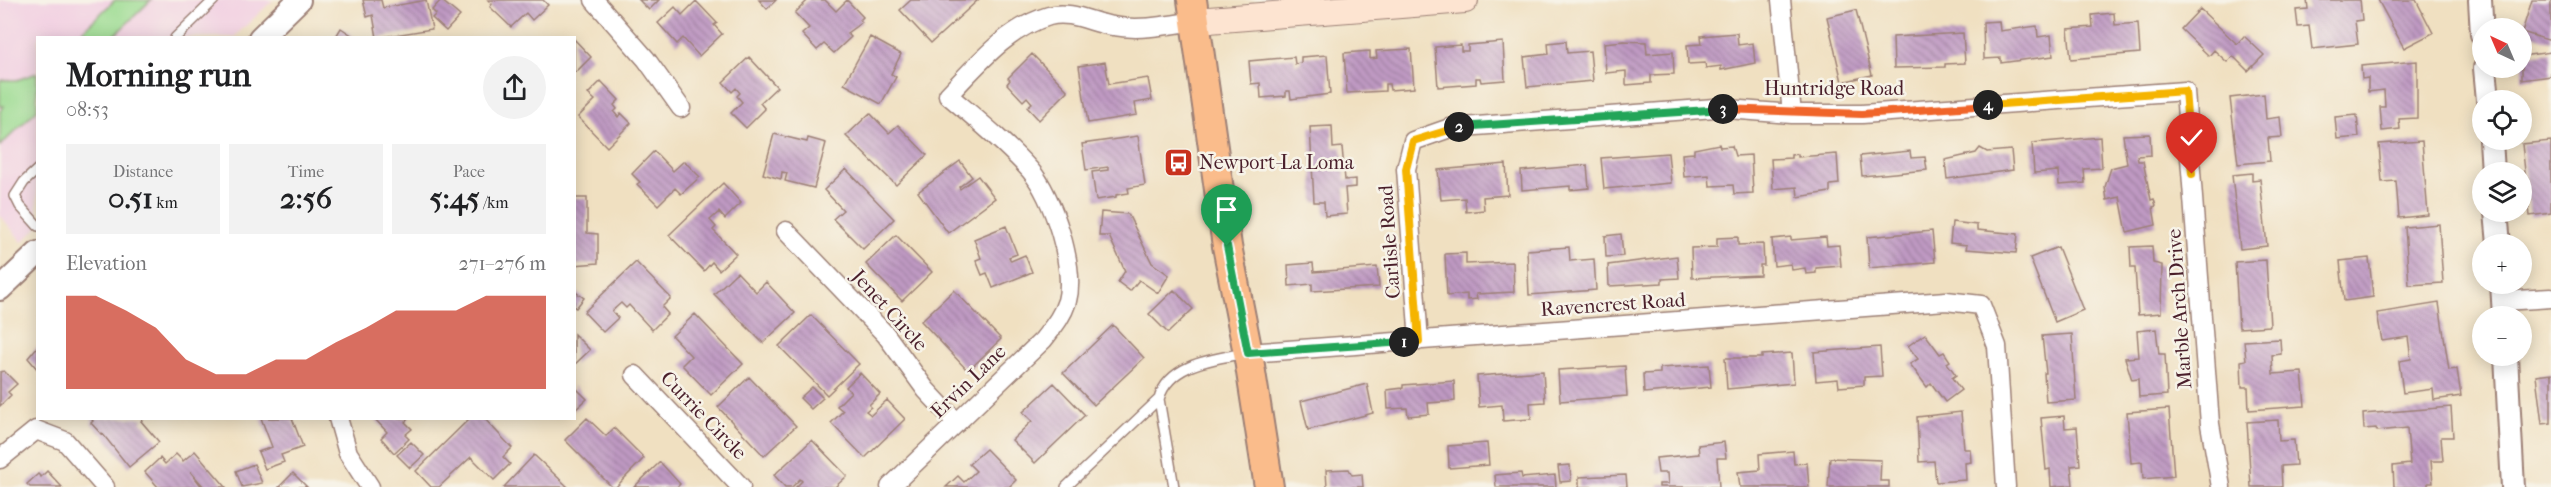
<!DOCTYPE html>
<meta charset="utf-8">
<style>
:root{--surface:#fff;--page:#f2f2f2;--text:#202124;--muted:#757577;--accent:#c8321e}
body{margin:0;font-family:"IM FELL French Canon",serif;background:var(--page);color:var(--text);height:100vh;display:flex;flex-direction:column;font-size:22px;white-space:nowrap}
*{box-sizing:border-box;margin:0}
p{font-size:20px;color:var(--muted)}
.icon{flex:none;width:33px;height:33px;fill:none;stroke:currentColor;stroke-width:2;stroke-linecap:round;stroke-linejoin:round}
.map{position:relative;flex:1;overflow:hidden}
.panel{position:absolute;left:36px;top:36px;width:540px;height:384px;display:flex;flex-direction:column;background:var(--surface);border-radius:0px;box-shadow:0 3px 15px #0003}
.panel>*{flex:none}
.needle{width:39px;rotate:316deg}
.controls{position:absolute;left:2472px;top:18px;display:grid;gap:12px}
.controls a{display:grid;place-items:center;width:60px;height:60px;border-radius:50%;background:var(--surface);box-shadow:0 3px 15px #0003;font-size:30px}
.pin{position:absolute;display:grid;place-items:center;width:51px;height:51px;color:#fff;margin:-62px -26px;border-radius:50% 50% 50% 0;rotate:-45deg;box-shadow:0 0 6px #0007}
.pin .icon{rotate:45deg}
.km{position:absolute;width:30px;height:30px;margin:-15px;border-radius:50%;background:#222;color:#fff;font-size:16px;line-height:30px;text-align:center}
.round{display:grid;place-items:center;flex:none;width:63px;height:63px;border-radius:32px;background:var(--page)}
.overview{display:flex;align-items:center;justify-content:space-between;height:102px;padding:0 30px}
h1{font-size:33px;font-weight:700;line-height:45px}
.figures{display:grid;grid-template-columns:repeat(3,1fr);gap:9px;height:102px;padding:6px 30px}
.figures div{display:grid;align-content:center;border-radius:0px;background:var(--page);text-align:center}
.figures b{font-size:30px;font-weight:700}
.figures small{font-size:16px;font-weight:400}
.figures p{font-size:16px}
.chart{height:168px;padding:12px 30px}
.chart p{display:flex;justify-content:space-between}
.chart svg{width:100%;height:108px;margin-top:6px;fill:var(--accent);opacity:.7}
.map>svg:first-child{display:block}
.built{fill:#f2cfe2}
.green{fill:#9bdb91;stroke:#727d5e;stroke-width:1.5}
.building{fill:url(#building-back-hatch)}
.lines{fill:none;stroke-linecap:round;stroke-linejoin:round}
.service-casing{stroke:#9d8076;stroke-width:12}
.minor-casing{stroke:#9d8076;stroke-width:21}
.tertiary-casing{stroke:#9d8076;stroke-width:26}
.secondary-casing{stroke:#9d8076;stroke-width:28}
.primary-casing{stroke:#9d8076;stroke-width:32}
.service{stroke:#fff;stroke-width:9}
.minor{stroke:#fff;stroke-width:18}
.tertiary{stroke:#fff;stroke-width:22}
.secondary{stroke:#fde4d1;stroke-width:26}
.primary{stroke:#fabc8b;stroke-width:28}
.split-1-casing{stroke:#fff;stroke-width:12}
.split-2-casing{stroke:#fff;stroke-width:12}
.split-3-casing{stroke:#fff;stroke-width:12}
.split-4-casing{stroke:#fff;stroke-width:12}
.split-5-casing{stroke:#fff;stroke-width:12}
.split-1{stroke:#22a559;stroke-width:8}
.split-2{stroke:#f5b400;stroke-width:8}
.split-3{stroke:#22a559;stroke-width:8}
.split-4{stroke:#f0652b;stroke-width:8}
.split-5{stroke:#f5b400;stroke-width:8}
.labels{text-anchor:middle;stroke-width:5;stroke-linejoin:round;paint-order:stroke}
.street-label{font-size:20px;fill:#4a1f2b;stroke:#f7f3e8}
.poi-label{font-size:20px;fill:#4a1f2b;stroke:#f7f3e8;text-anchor:start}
</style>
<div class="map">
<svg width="2551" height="487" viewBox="0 0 2551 487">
<defs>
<pattern id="building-back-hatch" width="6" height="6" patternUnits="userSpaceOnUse" patternTransform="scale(1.5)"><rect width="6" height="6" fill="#bf9ac3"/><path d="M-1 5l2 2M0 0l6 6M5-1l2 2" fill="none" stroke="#9d7d9f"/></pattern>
</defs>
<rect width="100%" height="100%" fill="#f7f3e8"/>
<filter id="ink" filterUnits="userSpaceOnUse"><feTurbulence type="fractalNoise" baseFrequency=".0167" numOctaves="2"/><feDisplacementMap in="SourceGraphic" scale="12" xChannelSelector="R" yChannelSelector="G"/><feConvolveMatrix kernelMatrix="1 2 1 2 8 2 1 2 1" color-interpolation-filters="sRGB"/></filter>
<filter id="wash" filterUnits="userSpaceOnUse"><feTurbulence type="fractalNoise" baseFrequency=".008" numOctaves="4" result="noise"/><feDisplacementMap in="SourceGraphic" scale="24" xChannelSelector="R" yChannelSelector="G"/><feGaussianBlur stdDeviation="1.35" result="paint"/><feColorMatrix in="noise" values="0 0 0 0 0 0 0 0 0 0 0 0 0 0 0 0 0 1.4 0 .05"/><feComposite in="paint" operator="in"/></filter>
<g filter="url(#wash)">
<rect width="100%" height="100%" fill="#f0e0c1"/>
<path class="built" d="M0 0H273L234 37 38 38 37 228 22 242 0 215Z"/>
<path class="green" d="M115 0H151L113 37H76Z
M37 73V110L0 146V111L4 106H0V80H17Z"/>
<g id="blocks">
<path class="building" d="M363 0H381L383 8 426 0 432 29 377 38 373 15 367 17Z
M441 0 460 16 446 31 432 18 436 14 432 10Z
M488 0H543L548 5 532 20 526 13 511 27 490 7 492 4Z
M639 0H659L649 10Z
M759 0H776L767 9Z
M808 0H825L836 11 847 0 863 17 860 20 862 22 847 33 851 37 834 53 824 44 817 50 802 34 809 28 795 13Z
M911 0H978L931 43 900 10Z
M2307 0H2360L2362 20 2355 21 2358 44 2312 49 2309 26 2298 27 2296 10 2308 9Z
M2378 0H2416L2433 33 2404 48Z
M2532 0H2551V41L2522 32Z
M696 1 717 23 714 25 722 34 699 56 683 38 677 44 658 23 675 7 682 15Z
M2200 9 2237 44 2244 36 2264 55 2248 71 2233 56 2227 62 2214 50 2209 56 2181 29Z
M1856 10 1872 75 1842 82 1827 17Z
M2114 13 2115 25 2138 23 2140 53 2071 59 2068 29 2093 27 2092 15Z
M1999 21 2000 31 2037 26 2038 37 2051 35 2053 56 2001 63V58L1984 59 1983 22Z
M341 28 356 38H335Z
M1737 33 1738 45 1753 43 1755 63 1721 70V66L1706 68 1705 63 1688 64 1687 45 1702 44 1701 36Z
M1963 33 1965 63 1945 64V67L1894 68 1893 37Z
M870 37 901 54 891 74 896 77 881 104 844 84Z
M574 39 591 57 576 72 574 71Z
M1566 41 1567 53 1590 51 1593 81 1527 87 1524 57 1549 54 1548 43Z
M1624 41 1646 42 1647 54 1673 52 1674 74 1651 75V83L1626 85V71L1606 73 1604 43Z
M1503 42 1505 80 1481 82 1480 78H1476V84L1438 87 1435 47 1461 45V51H1468V45Z
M1411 49 1414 88 1390 90 1389 84H1385V91L1347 93 1344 53 1370 51V59L1377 58 1376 51Z
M2551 52V76L2522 80V56Z
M1032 54 1068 91 1039 120 1027 107 1032 103 1027 97 1023 101 1007 84 1010 80 1008 78Z
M1327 55 1330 94 1291 99 1290 91H1286V96L1261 98 1260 83 1251 84 1249 61 1294 57 1295 64 1301 63V57Z
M749 57 777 87 760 103 765 109 746 128 731 113 742 102 737 96 740 93 736 88 732 92 723 82Z
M2417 61V118L2399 119 2400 129 2382 131 2380 107H2385L2384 90 2368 92V78L2362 79 2361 66Z
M1105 62 1109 84 1148 78 1152 100 1135 103 1137 115 1088 123 1079 66Z
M601 81 619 100 614 105 617 109 614 112 618 117 621 113 631 123 607 147 578 117 595 100 588 94Z
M2264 94 2266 119 2280 117 2282 137 2268 138 2270 161 2238 164 2230 98Z
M870 113 889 133 898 125 927 155 896 185 846 136Z
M2357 115 2359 137 2337 139 2335 117Z
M1332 126 1333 148 1342 147 1345 180 1356 179V187L1345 188 1347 214 1325 216 1324 202H1314L1310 127Z
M774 134 807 142 808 138 826 143 814 188 785 181 787 173 782 172 781 179 763 174Z
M2150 134 2151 155 2137 156 2138 161H2143L2151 200 2154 199 2156 206 2153 207 2156 225 2127 232 2120 197 2107 200 2105 187 2111 168 2127 164 2123 135Z
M1138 136 1145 185 1128 188 1129 193 1116 195V197L1096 200 1092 172 1108 170V167L1086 170 1082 144Z
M2100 137 2102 168 2084 169 2085 183 2059 185 2058 171 2034 173 2032 143Z
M2422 141 2428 215 2399 218 2396 181 2382 182 2379 144Z
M2551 141V213L2530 216 2522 144Z
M1719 144 1720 147 1732 146 1735 156 1751 155 1753 193 1734 194 1733 185 1710 186 1709 175 1684 177 1682 154 1694 153V149Z
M1980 148 1987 152 2011 150 2013 170 1947 179 1945 160 1976 153Z
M654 151 673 171 684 161 700 177 681 194 675 188 658 205 637 184 640 182 632 174Z
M1910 151 1911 158 1925 157 1927 170 1862 176 1860 156Z
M1668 153 1671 183 1604 189 1601 158Z
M1798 154V157L1837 154 1839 184 1830 185V192L1798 197 1797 187 1773 189 1771 159 1791 158V155Z
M960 161 972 177 959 187 960 189 978 176 995 198 948 233 918 192Z
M1506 164 1508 195 1483 197 1484 210 1466 212 1465 198 1441 200 1438 170Z
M1587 165 1589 188 1570 190V186L1522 190 1521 171Z
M846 169 894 219 863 249 833 219 843 210 824 190Z
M2252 173V180L2260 179 2267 246 2240 249 2232 175Z
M723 183 741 203 725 219 719 212 710 220 716 227 713 230 736 254 719 270 712 262 704 271 669 235Z
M574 198H587V233L598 234V263L574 265Z
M1101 212 1128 214 1152 263 1169 275 1158 293 1139 280 1130 291 1118 282 1125 271 1109 236H1099Z
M1952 222 1977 225V230L2018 234 2016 253 1966 249 1967 245 1950 243Z
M2439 224 2443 283 2409 285 2405 227Z
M1006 226 1017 254 1009 257 1011 261 1025 255 1032 272 993 288 987 273 982 275 976 260 981 258 974 239Z
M1932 231 1935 262 1869 268 1867 237Z
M1621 234 1623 256 1606 257 1605 236Z
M896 235 932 272 902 301 866 264Z
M1738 237V245L1763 244 1764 265H1760V275L1692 278 1691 248 1717 247V238Z
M1791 237V240L1826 237 1827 246 1839 245 1841 266 1816 268V273L1806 274 1805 268 1792 270 1791 264 1774 266 1772 239Z
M2152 246 2153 263 2162 265 2161 313 2138 315 2135 268H2131L2130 247Z
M1569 247 1570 261 1594 259 1596 290 1529 295 1527 250Z
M2058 247 2083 310 2055 322 2030 258Z
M1466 253V264L1513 262 1514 292 1476 294 1477 299 1467 300V294L1447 296 1445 254Z
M1677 256 1679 278 1662 279V283L1609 286 1608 265Z
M2369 258 2373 297 2344 301 2340 261Z
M2266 260 2270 326 2239 328 2235 262Z
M636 262 671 298 662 307 668 314 652 330 629 305 626 308 621 303 612 311 618 318 603 332 584 312Z
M1313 263 1314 272 1377 267 1379 287 1312 291V284L1289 286 1288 265Z
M737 272 756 292 766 282 795 313 763 343 714 294Z
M954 290 1001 339 968 371 921 321Z
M1174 290 1193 309 1168 333 1149 314Z
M574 291 584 298 576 308 574 307Z
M2439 303 2449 370 2457 369 2461 396 2434 400 2433 389 2403 393 2399 361 2411 359 2408 337 2382 341 2377 313Z
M695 314 743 364 711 395 682 365 691 356 672 336Z
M811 315 859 364 827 395 779 346Z
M1113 325 1144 358 1094 405 1063 373Z
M2156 329 2159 354H2165L2167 395 2139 397 2138 379 2132 380 2125 358 2139 357 2137 331Z
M574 334 590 350 574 365Z
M1925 334 1940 354 1944 352 1950 361 1947 363 1956 375 1952 378 1961 390 1945 402 1931 383 1927 387 1910 364 1918 359 1908 346Z
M2072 334 2076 400 2046 402 2044 373H2046L2042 336Z
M2280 339 2281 354 2272 355 2273 374 2302 372 2305 406 2249 410 2248 387H2242L2241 361 2246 360 2244 341Z
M38 346V370L28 358Z
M1880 347 1882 376 1864 377V385L1839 387 1838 379 1816 381 1814 352Z
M1792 353 1794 383 1727 389 1725 358H1762V355Z
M1709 365 1711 387 1644 393 1643 374 1660 373V368Z
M1625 366 1627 396 1560 401 1558 370Z
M4 371 17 384 8 392 11 395 0 406V372Z
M1543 371 1545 402 1530 403 1531 419 1503 421 1502 405 1479 407 1477 376Z
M860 373 880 394 869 405 871 407 866 411 871 415 887 400 905 419 865 458 831 423 843 411 837 406 851 392 846 387Z
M2551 374V423L2542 424 2536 376Z
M749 377 796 426 764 456 718 407Z
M1454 381 1455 401 1428 403 1429 414 1408 416 1407 408 1388 409 1387 390 1403 388V385Z
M1054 383 1085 415 1035 463 1012 440 1032 421 1023 412Z
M1367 384 1373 413 1308 430 1301 401Z
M574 386 587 399 574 411Z
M812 387 823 398 811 409 800 398Z
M2451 407 2453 437H2441L2443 461H2431L2433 483H2428V487H2394L2393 466 2410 464 2407 428 2377 431 2376 428 2364 429 2363 414Z
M2169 409 2174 476 2143 479 2142 462 2131 463 2127 412Z
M1961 412 1964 449H1970L1971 462 1965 463 1966 480 1936 482 1934 461 1919 462 1917 417Z
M2064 416 2065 428 2077 427 2080 465 2071 466 2073 485 2051 487 2050 469 2046 470 2041 418Z
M91 418H145L141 421 159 442 129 467 102 433 101 434 91 423 93 421Z
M261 418H292L303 447 281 455 284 462 265 469 258 452 272 447Z
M374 418H409L405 422 412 429 405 435 409 439 394 453 381 438 387 432Z
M470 418H484L512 448 503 457 510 464 494 480 471 457 439 487H431L416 471Z
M587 418 606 436 614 428 644 458 616 487H612L565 440Z
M2278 420 2279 441 2294 440 2296 465 2281 466 2282 487H2251L2247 422Z
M812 440 847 476 835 487H796L802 481 800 479 792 487H785L774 475Z
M411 442 424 455 410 468 397 455Z
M1724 442 1726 458H1717L1719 487H1659V484H1668L1667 473H1658L1656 458 1699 454 1698 445Z
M1487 443 1489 465 1449 468 1448 446Z
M986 449 1016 480 1009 487H946L958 476 964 482 976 471 969 464Z
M195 451 226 487H204L190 471 202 487H158L145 472 160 458 165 464 176 454 183 461Z
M1793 451 1794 464 1807 463 1809 487H1740L1738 472 1760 470 1759 454Z
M534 455 568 487H504Z
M1830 458 1881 460 1880 481H1889V487H1828Z
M660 462 680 484 677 487H634Z
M254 464 262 483 242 487 236 471Z
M1570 465 1571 481 1560 482 1558 466Z
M1349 469 1352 475 1362 474 1363 487H1327L1326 470Z
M47 471 62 487H30L27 484 38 474 41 477Z
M293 473 307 487H279Z
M1521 473 1522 478 1555 475 1556 487H1496L1495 475Z
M1626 475 1627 487H1579V477Z"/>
</g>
</g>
<g filter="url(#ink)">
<use href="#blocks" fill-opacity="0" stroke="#9d8076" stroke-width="1.5"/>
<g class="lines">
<defs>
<path id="service" d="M175 38 214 0
M38 169 24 182 15 196 20 206 38 226
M1066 487 1159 399
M1174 487 1159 399C1169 363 1215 359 1245 353"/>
<path id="minor" d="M594 0 646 59 681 108
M1781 0 1792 114
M786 231 886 335 926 390 957 423
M2503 301 2551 298
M1419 341 1406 169 1413 141 1450 128 1715 108 1792 114H1862L2185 91 2210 424 2221 487
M1248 353 1946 301 1981 305 1997 346 2006 487
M635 375 741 487
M338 418 348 453 370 487
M0 459 36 430 65 441 105 487
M890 487 1043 340C1053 327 1062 317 1067 301 1076 268 1053 196 1030 170 1006 143 976 119 948 95 978 64 1007 28 1049 16 1071 10 1092 23 1113 26 1140 31 1169 25 1196 21"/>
<path id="tertiary" d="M2480 0 2482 34
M260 38 299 0
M2485 68 2488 100
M2491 140 2493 172
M2496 212 2499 244
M2502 284 2504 316
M0 289 38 253
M2506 356 2513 487"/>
<path id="secondary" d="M1196 21 1465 0"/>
<path id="primary" d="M1192 0 1227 246 1248 353 1269 487"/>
</defs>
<use href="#service" class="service-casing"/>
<use href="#minor" class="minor-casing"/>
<use href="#tertiary" class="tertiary-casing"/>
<use href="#secondary" class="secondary-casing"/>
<use href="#primary" class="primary-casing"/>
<use href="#service" class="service"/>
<use href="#minor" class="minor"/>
<use href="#tertiary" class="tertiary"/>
<use href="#secondary" class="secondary"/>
<use href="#primary" class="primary"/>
</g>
</g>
<g class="lines" filter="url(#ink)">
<defs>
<path id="split-1" d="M1227 246 1248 353 1404 342"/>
<path id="split-2" d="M1404 342 1419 341 1406 169 1413 141 1459 127"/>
<path id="split-3" d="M1459 127 1723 109"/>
<path id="split-4" d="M1723 109 1862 114 1988 105"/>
<path id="split-5" d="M1988 105 2185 91 2192 174"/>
</defs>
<use href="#split-1" class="split-1-casing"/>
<use href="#split-2" class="split-2-casing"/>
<use href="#split-3" class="split-3-casing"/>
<use href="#split-4" class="split-4-casing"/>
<use href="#split-5" class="split-5-casing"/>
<use href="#split-1" class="split-1"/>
<use href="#split-2" class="split-2"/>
<use href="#split-3" class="split-3"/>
<use href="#split-4" class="split-4"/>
<use href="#split-5" class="split-5"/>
</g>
<defs>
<symbol id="bus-square" viewBox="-11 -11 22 22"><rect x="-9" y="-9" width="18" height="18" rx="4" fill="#c8321e" stroke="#f7f3e8"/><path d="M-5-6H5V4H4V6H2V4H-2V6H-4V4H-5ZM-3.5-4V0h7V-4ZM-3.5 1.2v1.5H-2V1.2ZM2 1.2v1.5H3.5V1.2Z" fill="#fff"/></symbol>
</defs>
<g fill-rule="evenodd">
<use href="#bus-square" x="1162" y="146" width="33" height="33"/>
</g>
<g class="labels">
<g class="street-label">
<text x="1834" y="95">Huntridge Road</text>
<text transform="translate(1389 242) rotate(-94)" y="7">Carlisle Road</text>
<text transform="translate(1613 304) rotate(-4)" y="7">Ravencrest Road</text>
<text transform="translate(2179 309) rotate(-94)" y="7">Marble Arch Drive</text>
<text transform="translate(890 310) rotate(48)" y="7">Jenet Circle</text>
<text transform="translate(968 381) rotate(-44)" y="7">Ervin Lane</text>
<text transform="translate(704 415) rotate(46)" y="7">Currie Circle</text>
</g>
<g class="poi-label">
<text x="1199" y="169">Newport-La Loma</text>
</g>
</g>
</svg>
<div class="controls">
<a><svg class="needle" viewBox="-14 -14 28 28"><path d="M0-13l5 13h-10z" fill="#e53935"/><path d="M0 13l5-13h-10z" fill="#757577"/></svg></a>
<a><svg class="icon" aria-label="locate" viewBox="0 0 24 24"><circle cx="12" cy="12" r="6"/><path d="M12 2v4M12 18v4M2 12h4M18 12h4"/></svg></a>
<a><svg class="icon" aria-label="layers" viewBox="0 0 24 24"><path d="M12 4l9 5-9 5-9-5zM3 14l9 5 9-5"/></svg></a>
<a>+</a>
<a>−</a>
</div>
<div class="pin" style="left:1227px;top:246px;background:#1e9e55"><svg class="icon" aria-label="arrive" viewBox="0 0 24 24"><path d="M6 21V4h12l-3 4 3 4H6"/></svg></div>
<div class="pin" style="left:2192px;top:174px;background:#d93025"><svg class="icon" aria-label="check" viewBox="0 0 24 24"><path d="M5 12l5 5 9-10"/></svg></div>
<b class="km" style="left:1404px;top:342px">1</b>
<b class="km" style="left:1459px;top:127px">2</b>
<b class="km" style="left:1723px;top:109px">3</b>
<b class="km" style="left:1988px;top:105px">4</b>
<section class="panel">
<div class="overview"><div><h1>Morning run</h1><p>08:53</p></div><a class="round"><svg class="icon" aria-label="share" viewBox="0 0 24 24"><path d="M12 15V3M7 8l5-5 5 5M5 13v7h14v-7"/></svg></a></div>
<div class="figures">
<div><p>Distance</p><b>0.51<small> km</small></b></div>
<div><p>Time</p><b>2:56</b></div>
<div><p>Pace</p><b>5:45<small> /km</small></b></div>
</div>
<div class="chart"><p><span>Elevation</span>271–276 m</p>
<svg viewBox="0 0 160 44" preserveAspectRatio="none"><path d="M0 44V6L10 6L20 12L30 19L40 32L50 38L60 38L70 32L80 32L90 25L100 19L110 12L120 12L130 12L140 6L150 6L160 6V44z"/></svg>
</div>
</section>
</div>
